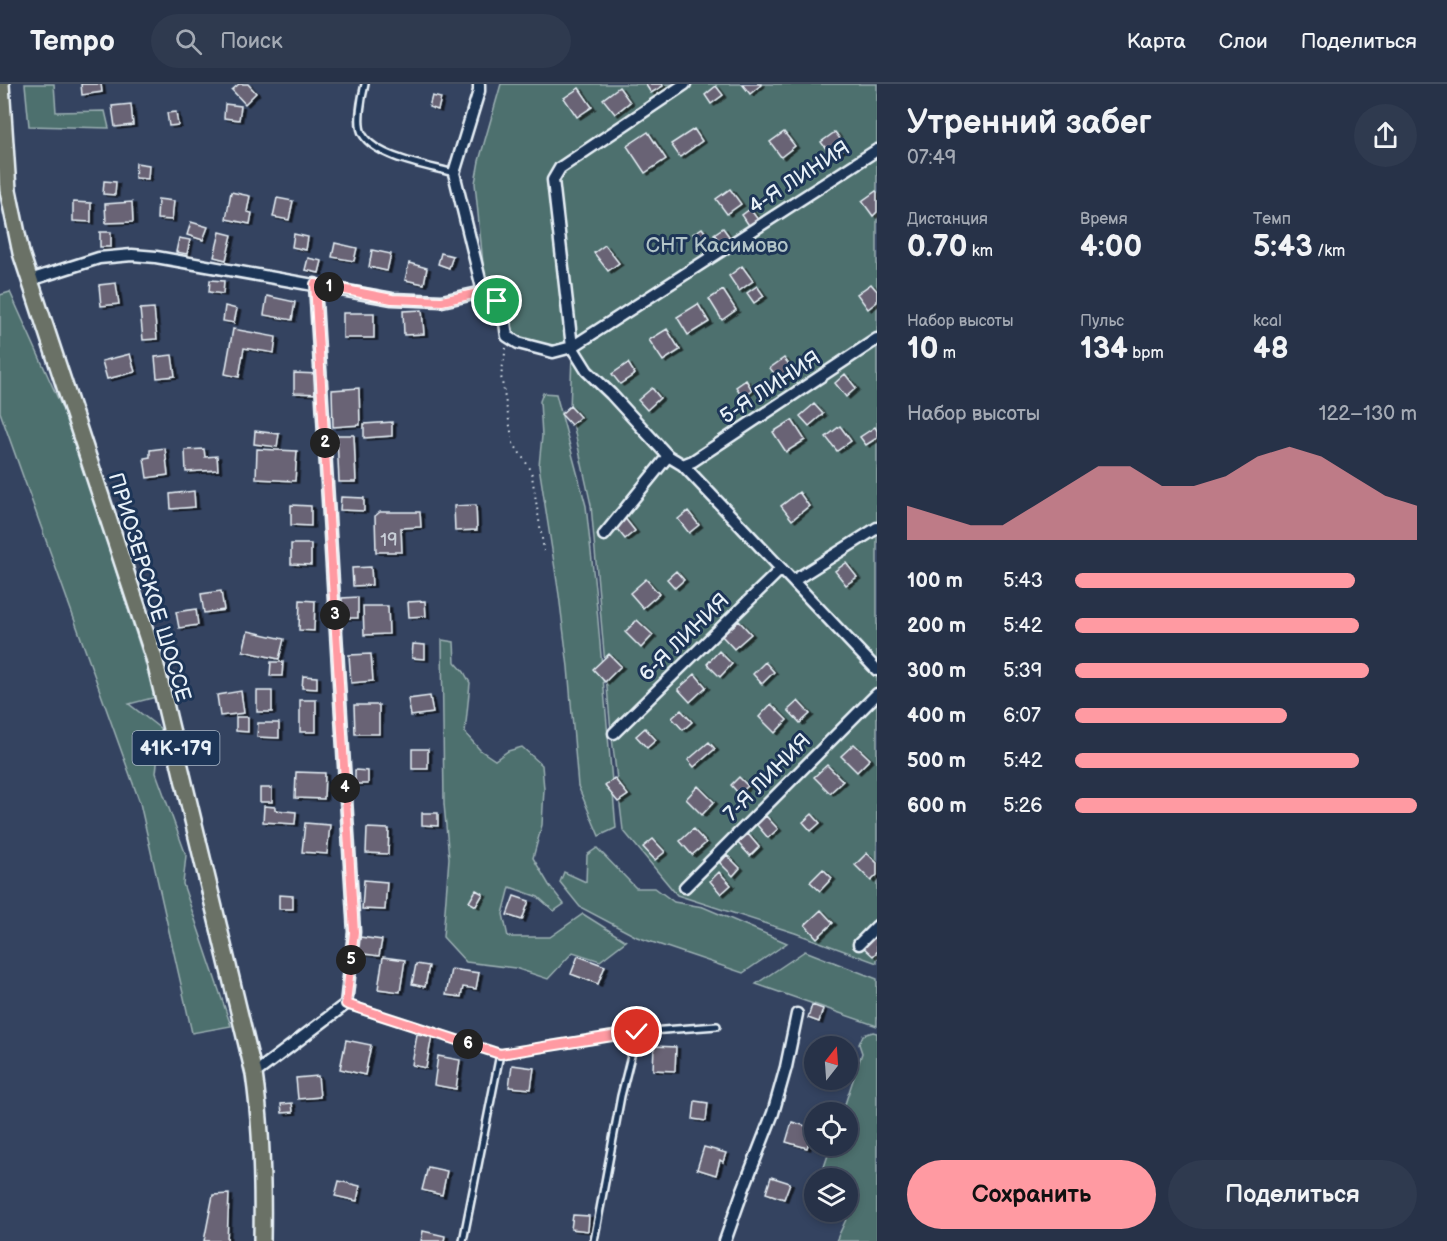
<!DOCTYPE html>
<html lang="ru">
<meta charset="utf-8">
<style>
:root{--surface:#273248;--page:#2f3a4f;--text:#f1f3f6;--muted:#a4aab4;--line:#434d60;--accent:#ff9aa2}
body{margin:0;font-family:"Balsamiq Sans",sans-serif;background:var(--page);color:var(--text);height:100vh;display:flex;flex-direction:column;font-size:22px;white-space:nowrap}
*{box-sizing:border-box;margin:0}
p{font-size:20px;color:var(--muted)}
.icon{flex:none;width:33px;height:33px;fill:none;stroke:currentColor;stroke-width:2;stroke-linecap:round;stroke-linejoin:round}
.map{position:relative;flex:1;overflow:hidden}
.details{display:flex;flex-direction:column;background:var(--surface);width:570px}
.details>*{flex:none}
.needle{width:39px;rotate:17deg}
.buttons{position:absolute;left:804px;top:952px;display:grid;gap:12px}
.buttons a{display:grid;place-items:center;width:54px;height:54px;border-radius:50%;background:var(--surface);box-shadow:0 3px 9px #0003,0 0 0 2px var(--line);font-size:30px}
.pin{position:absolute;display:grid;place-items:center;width:51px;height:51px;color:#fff;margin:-26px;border:3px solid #fff;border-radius:50%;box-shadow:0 2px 6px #0007}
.km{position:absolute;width:30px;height:30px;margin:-15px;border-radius:50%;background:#222;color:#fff;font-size:16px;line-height:30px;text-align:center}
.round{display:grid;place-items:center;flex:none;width:63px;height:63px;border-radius:32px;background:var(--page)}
.summary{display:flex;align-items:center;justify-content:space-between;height:102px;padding:0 30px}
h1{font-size:33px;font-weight:700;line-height:45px}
.stats{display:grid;grid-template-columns:repeat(3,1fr);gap:9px;height:102px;padding:6px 30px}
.stats div{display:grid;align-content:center}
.stats b{font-size:30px;font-weight:700}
.stats small{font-size:16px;font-weight:400}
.stats p{font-size:16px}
.chart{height:168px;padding:12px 30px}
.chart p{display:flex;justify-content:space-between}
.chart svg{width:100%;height:108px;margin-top:6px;fill:var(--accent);opacity:.7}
.primary-button{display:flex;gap:12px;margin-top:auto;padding:12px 30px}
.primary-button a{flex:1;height:69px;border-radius:36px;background:var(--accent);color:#111;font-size:24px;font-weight:700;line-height:69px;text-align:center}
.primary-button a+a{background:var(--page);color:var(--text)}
ul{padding:0 30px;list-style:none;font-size:20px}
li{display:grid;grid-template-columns:96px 72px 1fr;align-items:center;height:45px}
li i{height:15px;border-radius:8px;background:var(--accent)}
header{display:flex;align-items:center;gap:36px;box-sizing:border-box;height:84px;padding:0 30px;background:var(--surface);border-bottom:2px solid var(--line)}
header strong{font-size:28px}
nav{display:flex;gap:33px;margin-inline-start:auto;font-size:21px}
.search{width:420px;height:54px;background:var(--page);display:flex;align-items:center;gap:15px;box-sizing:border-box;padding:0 21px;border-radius:33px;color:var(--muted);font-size:22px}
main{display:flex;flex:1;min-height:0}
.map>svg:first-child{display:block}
.green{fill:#4e6f6e;stroke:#9bb0b3;stroke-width:1.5}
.building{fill:#696474;stroke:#e8f1f8;stroke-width:1.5;filter:url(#shadow)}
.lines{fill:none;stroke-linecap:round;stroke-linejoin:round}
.service-casing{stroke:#e8f1f8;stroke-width:10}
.minor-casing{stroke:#e8f1f8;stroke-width:15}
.primary-casing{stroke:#e8f1f8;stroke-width:20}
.path{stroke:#e8f1f8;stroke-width:2;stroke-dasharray:1.5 4.5;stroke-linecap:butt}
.service{stroke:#1d3557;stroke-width:5}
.minor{stroke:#1d3557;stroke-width:10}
.primary{stroke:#6a7166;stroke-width:15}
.route-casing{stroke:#fff;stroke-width:12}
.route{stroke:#ff9aa2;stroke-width:8}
.labels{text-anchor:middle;stroke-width:6;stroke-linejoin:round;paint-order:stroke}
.number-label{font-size:18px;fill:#c8ced7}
.shield{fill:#1d3557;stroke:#abb9c8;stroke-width:1.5}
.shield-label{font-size:20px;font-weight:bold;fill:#e8f1f8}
.street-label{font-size:21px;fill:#e8f1f8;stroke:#1d3557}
.park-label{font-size:21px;fill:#b2c4c8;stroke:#1d3557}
</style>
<header>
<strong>Tempo</strong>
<div class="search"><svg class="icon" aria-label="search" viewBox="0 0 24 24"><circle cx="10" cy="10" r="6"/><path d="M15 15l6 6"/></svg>Поиск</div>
<nav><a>Карта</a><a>Слои</a><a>Поделиться</a></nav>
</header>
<main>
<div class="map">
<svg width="877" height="1157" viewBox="0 0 877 1157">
<defs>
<filter id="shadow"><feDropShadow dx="3.5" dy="2" stdDeviation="0" flood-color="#0009"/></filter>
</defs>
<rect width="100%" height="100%" fill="#344360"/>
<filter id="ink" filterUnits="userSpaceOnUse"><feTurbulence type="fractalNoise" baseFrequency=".0167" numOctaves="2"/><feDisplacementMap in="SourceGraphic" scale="12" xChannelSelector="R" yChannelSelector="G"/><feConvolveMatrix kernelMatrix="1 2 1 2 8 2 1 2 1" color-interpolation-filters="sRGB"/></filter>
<g filter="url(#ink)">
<path class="green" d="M25 0H54L56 28 105 27 109 44 29 42Z
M501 0H877V879L795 849 677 811 623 746 610 637 591 421 570 326 572 271 567 262 552 264 516 253C509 244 514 233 510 224 505 211 492 210 485 200L475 99 479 77Z
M10 208 69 339 156 613 129 620 161 645 156 689 186 771 183 800 231 942 192 949 140 719 0 328V211Z
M543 309 556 310 586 422 596 514 616 744 599 752 578 702 568 583 559 511 539 382 542 352 540 317Z
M442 556 454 558 455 578 464 588 470 599 465 649 480 666 495 676 508 667 522 663 542 681 544 705 542 741 533 774 549 801 564 820 554 827 538 813 510 803 503 830 508 853H550L583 830 626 857 600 877 573 868 548 895 515 884 466 878 443 853 449 774 444 720Z
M597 764 636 804H655L674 818 703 823 787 859 743 889 637 853 580 823 560 798 564 788 586 798 587 771Z
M805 867 877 895V942L756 900Z
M873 948 877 949V1157H836L856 1114 848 1110V1095H820L831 1062H848V1029H842L862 969 859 960 863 951Z"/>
<path class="building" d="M81 0H101L102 8 82 11Z
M239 0H248L256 9 245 20 232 6Z
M647 0H662L663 2 651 9 646 1Z
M742 0H761V1L750 10Z
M716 2 723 11 711 20 705 11Z
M619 3 630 18 615 30 603 15Z
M579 4 592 23 577 33 564 14Z
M432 12 441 14 438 26 429 23Z
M131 20 133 41 115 43 112 22Z
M225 20 241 22 239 36 224 34Z
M176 28 178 41 169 42 167 29Z
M694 45 702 57 680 73 671 60Z
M648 48 666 75 645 89 627 62Z
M784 48 795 62 781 73 770 58Z
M835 48 846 63 832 73 821 58Z
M136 79 149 81 148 95 135 94Z
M104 97 116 98 115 111 103 110Z
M730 105 741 120 727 130 716 115Z
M876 107 877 108V128L873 132 862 117Z
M231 108 250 112 247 128 252 129 250 140 226 135Z
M277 114 293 117 289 136 273 133Z
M158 115 174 117 172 136 157 135Z
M73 118 91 119V138L73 137Z
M132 118 133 138 106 139 105 120Z
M750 125 759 137 750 143 742 131Z
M191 138 208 143 203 156 187 151Z
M702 144 711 156 702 162 693 150Z
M723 144 731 155 723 162 714 150Z
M100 148H111V163H100Z
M220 148 232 151 226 176 214 173Z
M294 150 308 153 306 166 292 163Z
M179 154 190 156 187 170 176 168Z
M335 159 357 164 354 177 332 173Z
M605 161 619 179 608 187 594 169Z
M372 166 391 170 387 187 369 183Z
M441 169 453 172 449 184 438 180Z
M308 174 322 177 319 189 305 186Z
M409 179 427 184 424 200 405 196Z
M742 182 753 197 739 207 729 192Z
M210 196 224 197 223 210 209 208Z
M116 199 119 220 101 222 99 201Z
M871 200 877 207V218L868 225 857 210Z
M757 202 764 212 754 219 747 209Z
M723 206 736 226 722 236 709 215Z
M267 212 295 218 292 236 264 231Z
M698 220 709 238 688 251 677 233Z
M225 222 237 225 234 239 223 237Z
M154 224 157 255 143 256 140 225Z
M422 226 424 250 404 251 403 227Z
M343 229H374V254H343Z
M233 245 276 253 274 269 244 264 239 293 225 290Z
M667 245 680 266 663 277 649 256Z
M130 270 135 288 107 295 102 277Z
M172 271 175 292 157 294 155 273Z
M784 274 795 288 781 299 770 284Z
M628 279 635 290 620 300 612 290Z
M294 289 320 290 319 310 294 309Z
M845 290 856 304 846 313 835 299Z
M746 296 752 306 743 313 736 303Z
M359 304 360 341 333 343 332 306Z
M652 304 660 314 647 326 638 316Z
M814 320 823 330 809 342 800 332Z
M570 322 580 333 571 341 561 330Z
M792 336 805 356 786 368 773 348Z
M392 338V352L364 354V340Z
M840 342 851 357 837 367 826 353Z
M875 343 877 347V354L866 361 860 353Z
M255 347 279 350 277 363 254 360Z
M337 351H354L356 398H339Z
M165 364 168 391 147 394 144 374 150 373V366Z
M204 365 205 373 217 372 218 386 186 388 185 366Z
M257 365 297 367 295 397 256 395Z
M194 407 195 423 171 425 170 410Z
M799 408 809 422 792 436 781 422Z
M341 413 364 414V427L340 426Z
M291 421 311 422V442L291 441Z
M476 421 477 446 455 447 454 422Z
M688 427 699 441 689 449 678 435Z
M380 428H420L421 443 401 444 402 468H376L375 432Z
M624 433 635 447 625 455 614 441Z
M291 460H311V481L291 480Z
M846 479 857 493 846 501 835 487Z
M371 483 372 501 353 502 352 484Z
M676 487 684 496 675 504 667 495Z
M646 495 659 510 643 524 630 509Z
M221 507 224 526 204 529 201 510Z
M358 513V534H342V514Z
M300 516 315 517 314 547 299 546Z
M425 517 426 532 409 533 408 518Z
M363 522H388L389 550 364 551Z
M196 525 198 541 179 544 176 528Z
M637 536 653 551 641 564 625 548Z
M739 537 751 550 734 565 722 552Z
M248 547 284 555 279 575 243 567Z
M413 560 425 561V575L412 574Z
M719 567 732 580 720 593 707 580Z
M371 570 373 597 351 599 349 571Z
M609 570 621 582 605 598 593 585Z
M271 578H283L282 592H270Z
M765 578 774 588 762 600 753 590Z
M695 590 706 603 690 618 678 605Z
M303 592 317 593V605L302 604Z
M241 607 244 629 220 632 217 611Z
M257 607H272V628H257Z
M430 612 433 629 411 632 408 615Z
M300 616H316V648H300Z
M798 617 810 630 800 639 788 626Z
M771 620 787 636 775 649 759 633Z
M354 621H379V650H355Z
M681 626 692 638 683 646 672 634Z
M236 633H248V648L236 647Z
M258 639H279V654L257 653Z
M645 644 656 656 647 664 636 652Z
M709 658 715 665 694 683 688 676Z
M854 660 870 675 857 688 841 672Z
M412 665H428V685H412Z
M827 681 843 697 830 709 814 693Z
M355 686 368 687V700H355Z
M296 688 325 689 324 715 295 714Z
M739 693 748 702 739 710 731 701Z
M614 694 628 711 618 718 605 702Z
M698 702 714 718 702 731 686 715Z
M260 704H272V718H260Z
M264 722 275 723V726L296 728 295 740 263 738Z
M422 729H438V742L422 741Z
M812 730 820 739 811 747 803 738Z
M766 732 778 745 768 754 757 741Z
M305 739 330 741 327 770 302 768Z
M367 744 389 745 388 770 366 769Z
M693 745 706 759 692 771 680 757Z
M748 750 759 763 750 772 738 759Z
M653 755 665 768 655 776 643 763Z
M867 769 877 779V791L871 797 855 781Z
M727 771 740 784 733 792 720 779Z
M823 785 832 794 820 807 810 798Z
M719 788 731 801 721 810 710 797Z
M364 796 387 798 385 826 362 825Z
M476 806 483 810 476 822 469 818Z
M279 811 293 812V825H279Z
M514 812 529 817 522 836 507 831Z
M821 826 833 839 817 854 805 841Z
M875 850 877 851V868L873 872 863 863Z
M360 853 382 856 379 872 357 869Z
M578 872 605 882 598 900 571 890Z
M383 873 405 876 400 908 378 905Z
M416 880 429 882 425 903 412 900Z
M451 885 479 889 476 905 463 903 461 913 446 911Z
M812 921 823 925 819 938 808 934Z
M417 950 432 952 426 984 412 981Z
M346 956 371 961 365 991 340 985Z
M654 962 676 963 675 987 653 986Z
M814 971V993L808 990Z
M438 972 460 976 456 1005 434 1001Z
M512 981 534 984 531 1005 509 1003Z
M318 992 320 1013 298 1015 296 994Z
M695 1017 708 1019 706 1037 693 1035Z
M292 1019 293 1028 282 1029 281 1020Z
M792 1038 813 1044 807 1064 786 1058Z
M704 1063 726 1069 723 1078 720 1076 716 1091 697 1085Z
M428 1083 447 1087 442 1111 422 1106Z
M771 1093 790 1099 784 1115 766 1109Z
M339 1097 360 1102 357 1117 335 1112Z
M229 1110 227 1157H204L213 1111Z
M573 1131 589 1132 588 1147 571 1145Z
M423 1147 445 1152 444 1157H421Z"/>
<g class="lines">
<defs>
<path id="service" d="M365 0C362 12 356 41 363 51 377 74 429 82 454 89
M346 920 500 970 637 948 717 942
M463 1157 500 970
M594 1157 621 1012 637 948"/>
<path id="minor" d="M479 0V7L454 89 483 208
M685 0 560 84 553 96 572 263 587 287 611 310 668 372 683 381 877 586
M30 196 99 174 132 171 156 173 392 215 442 217 483 208
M483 208 497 217 503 226 507 252 518 259 553 268 572 263 877 66
M683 381 693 377 877 255
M604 451 668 372
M793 497 877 444
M614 649 781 485
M685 803 877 610
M859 860 877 842
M254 990 346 920 354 848 315 200
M725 1157 743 1106 773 1029 786 983 797 930"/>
<path id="primary" d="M1 0 8 106 21 169 154 574 254 990C262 1045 263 1101 262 1157"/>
</defs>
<use href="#service" class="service-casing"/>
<use href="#minor" class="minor-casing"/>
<use href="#primary" class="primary-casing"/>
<path class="path" d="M506 264 501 292 513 359 531 386 544 467"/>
<use href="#service" class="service"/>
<use href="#minor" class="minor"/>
<use href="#primary" class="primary"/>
</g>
</g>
<g class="lines" filter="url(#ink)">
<defs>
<path id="route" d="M497 217 483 208 442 217 392 215 315 200 354 848 346 920 500 970 637 948"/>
</defs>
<use href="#route" class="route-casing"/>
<use href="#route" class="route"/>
</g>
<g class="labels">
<g class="number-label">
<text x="389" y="462">19</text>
</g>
<rect class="shield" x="132.5" y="647" width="87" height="34" rx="4.5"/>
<g class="shield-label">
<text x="176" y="671">41К-179</text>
</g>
<g class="street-label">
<text transform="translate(799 93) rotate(-33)" y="7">4-Я ЛИНИЯ</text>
<text transform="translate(770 303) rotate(-33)" y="7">5-Я ЛИНИЯ</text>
<text transform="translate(150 503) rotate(73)" y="7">ПРИОЗЕРСКОЕ ШОССЕ</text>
<text transform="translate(684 553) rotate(-44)" y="7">6-Я ЛИНИЯ</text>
<text transform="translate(767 693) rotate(-45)" y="7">7-Я ЛИНИЯ</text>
</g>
<g class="park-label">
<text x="717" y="168">СНТ Касимово</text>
</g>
</g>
</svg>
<div class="buttons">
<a><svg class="needle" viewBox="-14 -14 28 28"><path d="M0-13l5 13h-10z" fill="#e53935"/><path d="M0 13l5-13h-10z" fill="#a4aab4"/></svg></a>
<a><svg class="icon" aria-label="locate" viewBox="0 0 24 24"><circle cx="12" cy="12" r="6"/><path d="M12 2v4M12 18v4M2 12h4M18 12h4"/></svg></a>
<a><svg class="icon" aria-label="layers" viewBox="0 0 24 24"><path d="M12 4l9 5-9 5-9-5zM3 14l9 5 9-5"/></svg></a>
</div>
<div class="pin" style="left:497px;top:217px;background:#1e9e55"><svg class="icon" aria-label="arrive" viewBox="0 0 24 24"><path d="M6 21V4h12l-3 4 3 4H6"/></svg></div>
<div class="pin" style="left:637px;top:948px;background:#d93025"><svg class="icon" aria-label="check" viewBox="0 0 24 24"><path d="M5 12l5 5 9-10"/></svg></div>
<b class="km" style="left:329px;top:203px">1</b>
<b class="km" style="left:325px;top:359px">2</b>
<b class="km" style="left:335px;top:531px">3</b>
<b class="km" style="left:345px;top:704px">4</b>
<b class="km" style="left:351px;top:876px">5</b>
<b class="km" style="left:468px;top:960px">6</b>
</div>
<section class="details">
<div class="summary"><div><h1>Утренний забег</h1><p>07:49</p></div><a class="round"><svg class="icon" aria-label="share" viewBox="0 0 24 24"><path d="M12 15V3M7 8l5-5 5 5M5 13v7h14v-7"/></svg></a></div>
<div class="stats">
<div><p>Дистанция</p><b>0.70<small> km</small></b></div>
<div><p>Время</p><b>4:00</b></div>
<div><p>Темп</p><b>5:43<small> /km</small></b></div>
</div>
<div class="stats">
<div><p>Набор высоты</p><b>10<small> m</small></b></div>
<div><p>Пульс</p><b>134<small> bpm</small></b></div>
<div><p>kcal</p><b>48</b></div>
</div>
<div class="chart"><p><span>Набор высоты</span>122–130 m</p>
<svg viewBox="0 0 160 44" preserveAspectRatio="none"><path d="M0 44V30L10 34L20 38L30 38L40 30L50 22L60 14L70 14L80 22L90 22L100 18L110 10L120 6L130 10L140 18L150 26L160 30V44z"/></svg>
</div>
<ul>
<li><b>100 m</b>5:43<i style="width:82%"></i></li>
<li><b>200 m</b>5:42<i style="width:83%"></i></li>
<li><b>300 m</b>5:39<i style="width:86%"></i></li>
<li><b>400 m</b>6:07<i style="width:62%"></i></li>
<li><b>500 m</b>5:42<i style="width:83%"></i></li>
<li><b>600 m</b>5:26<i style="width:100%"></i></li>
</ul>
<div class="primary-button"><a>Сохранить</a><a>Поделиться</a></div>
</section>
</main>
